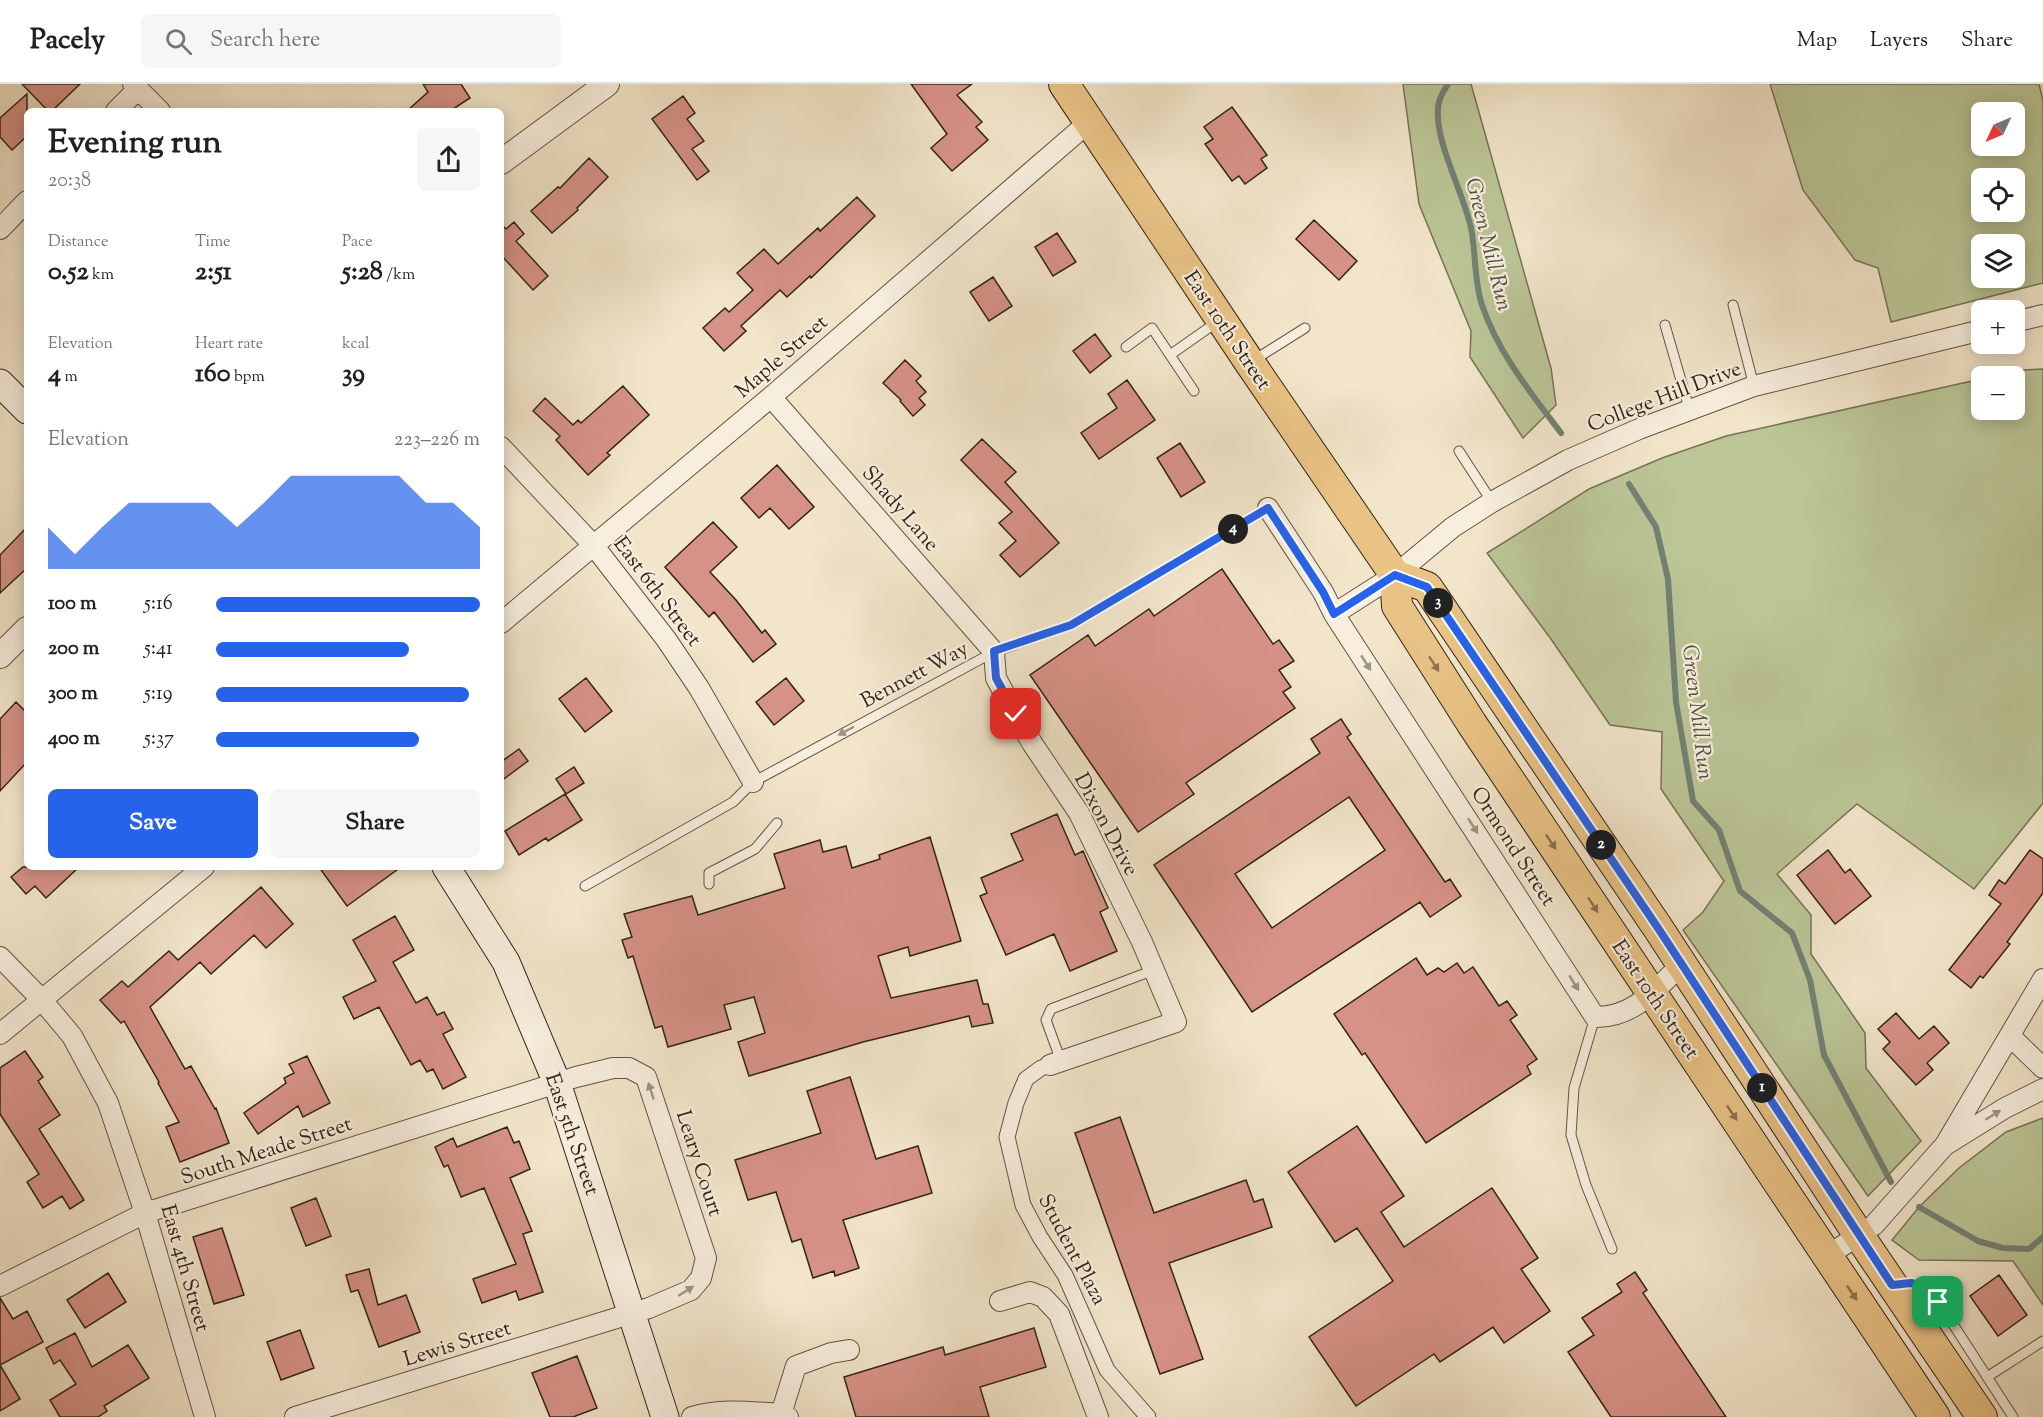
<!DOCTYPE html>
<meta charset="utf-8">
<style>
:root{--surface:#fff;--page:#f6f6f6;--text:#202124;--muted:#757577;--line:#e0e0e0;--accent:#2563eb}
body{margin:0;font-family:"Sorts Mill Goudy",serif;background:var(--page);color:var(--text);height:100vh;display:flex;flex-direction:column;font-size:22px;white-space:nowrap}
*{box-sizing:border-box;margin:0}
p{font-size:20px;color:var(--muted)}
.icon{flex:none;width:33px;height:33px;fill:none;stroke:currentColor;stroke-width:2;stroke-linecap:round;stroke-linejoin:round}
.map{position:relative;flex:1;overflow:hidden}
.side{position:absolute;left:24px;top:24px;width:480px;height:762px;display:flex;flex-direction:column;background:var(--surface);border-radius:9px;box-shadow:0 3px 15px #0003}
.side>*{flex:none}
.needle{width:39px;rotate:226deg}
.tools{position:absolute;left:1971px;top:18px;display:grid;gap:12px}
.tools a{display:grid;place-items:center;width:54px;height:54px;border-radius:9px;background:var(--surface);box-shadow:0 3px 15px #0003;font-size:30px}
.pin{position:absolute;display:grid;place-items:center;width:51px;height:51px;color:#fff;margin:-26px;border-radius:12px;box-shadow:0 3px 9px #0006}
.km{position:absolute;width:30px;height:30px;margin:-15px;border-radius:50%;background:#222;color:#fff;font-size:16px;line-height:30px;text-align:center}
.round{display:grid;place-items:center;flex:none;width:63px;height:63px;border-radius:9px;background:var(--page)}
.summary{display:flex;align-items:center;justify-content:space-between;height:102px;padding:0 24px}
h1{font-size:33px;font-weight:800;line-height:45px}
.figures{display:grid;grid-template-columns:repeat(3,1fr);gap:9px;height:102px;padding:6px 24px}
.figures div{display:grid;align-content:center}
.figures b{font-size:26px;font-weight:800}
.figures small{font-size:16px;font-weight:400}
.figures p{font-size:16px}
.chart{height:168px;padding:12px 24px}
.chart p{display:flex;justify-content:space-between}
.chart svg{width:100%;height:108px;margin-top:6px;fill:var(--accent);opacity:.7}
.action{display:flex;gap:12px;margin-top:auto;padding:12px 24px}
.action a{flex:1;height:69px;border-radius:9px;background:var(--accent);color:#fff;font-size:24px;font-weight:800;line-height:69px;text-align:center}
.action a+a{background:var(--page);color:var(--text)}
ul{padding:0 24px;list-style:none;font-size:20px}
li{display:grid;grid-template-columns:96px 72px 1fr;align-items:center;height:45px}
li i{height:15px;border-radius:8px;background:var(--accent)}
header{display:flex;align-items:center;gap:36px;box-sizing:border-box;height:84px;padding:0 30px;background:var(--surface);border-bottom:2px solid var(--line)}
header strong{font-size:28px}
nav{display:flex;gap:33px;margin-inline-start:auto;font-size:21px}
.search{width:420px;height:54px;background:var(--page);display:flex;align-items:center;gap:15px;box-sizing:border-box;padding:0 21px;border-radius:9px;color:var(--muted);font-size:22px}
.map>svg:first-child{display:block}
.green{fill:#bbc596;stroke:#767456;stroke-width:1.5;fill-rule:evenodd}
.lines{fill:none;stroke-linecap:round;stroke-linejoin:round}
.stream{stroke:#728174;stroke-width:6}
.building{fill:#d79287;stroke:#322416;stroke-width:1.5;fill-rule:evenodd}
.service-casing{stroke:#625443;stroke-width:11}
.pedestrian-casing{stroke:#625443;stroke-width:17}
.minor-casing{stroke:#625443;stroke-width:22}
.tertiary-casing{stroke:#625443;stroke-width:26}
.secondary-casing{stroke:#322416;stroke-width:29}
.primary-casing{stroke:#322416;stroke-width:32}
.service{stroke:#f7eedd;stroke-width:9}
.pedestrian{stroke:#f7eedd;stroke-width:15}
.minor{stroke:#f7eedd;stroke-width:20}
.tertiary{stroke:#f7eedd;stroke-width:24}
.secondary{stroke:#f7eedd;stroke-width:27}
.primary{stroke:#e9c285;stroke-width:30}
.oneway{fill:#9e9383}
.oneway2{fill:#8e734e}
.route-casing{stroke:#fff;stroke-width:12}
.route{stroke:#2563eb;stroke-width:8}
.labels{text-anchor:middle;stroke-width:4.5;stroke-linejoin:round;paint-order:stroke}
.street-label{font-size:21px;fill:#322416;stroke:#f7eedd}
.water-label{font-size:22px;font-style:italic;fill:#525245;stroke:#f7eedd}
</style>
<header>
<strong>Pacely</strong>
<div class="search"><svg class="icon" aria-label="search" viewBox="0 0 24 24"><circle cx="10" cy="10" r="6"/><path d="M15 15l6 6"/></svg>Search here</div>
<nav><a>Map</a><a>Layers</a><a>Share</a></nav>
</header>
<div class="map">
<svg width="2043" height="1333" viewBox="0 0 2043 1333">
<rect width="100%" height="100%" fill="#f2e5ca"/>
<filter id="stains"><feTurbulence type="fractalNoise" baseFrequency=".00333" numOctaves="4"/><feColorMatrix values="0 0 0 0 .2 0 0 0 0 .09 0 0 0 0 .02 0 0 0 .5 -.17"/></filter>
<radialGradient id="worn" r=".72"><stop offset=".6" stop-color="#630" stop-opacity="0"/><stop offset="1" stop-color="#630" stop-opacity=".3"/></radialGradient>
<path class="green" d="M1403 0H1471L1551 284 1556 321 1523 354 1470 273 1471 247 1419 120Z
M1770 0H2039L2043 17V199L1891 238 1878 184 1855 176 1803 106ZM1982 28H2014V62H1982ZM1982 94H2014V128H1982ZM1982 160H2014V194H1982Z
M2043 285V719L1974 805 1857 720 1777 790 1811 831V870L1865 949 1866 984 1921 1057 1868 1112 1683 846 1703 828 1724 797 1661 705 1662 648 1610 641 1551 555 1487 469 1589 405 1662 374 1726 352 1981 295 1982 326H2014V292H1993L2020 286Z
M2043 1034V1221L2013 1177 1919 1176 1892 1156 1919 1123 1959 1084 2006 1048Z"/>
<g class="lines">
<path class="stream" d="M1448 0C1443 8 1438 16 1438 25 1435 58 1464 110 1471 144 1476 168 1474 198 1482 221 1498 269 1531 309 1561 349
M1629 400 1656 443 1668 495 1676 618 1693 717 1719 746 1740 807 1792 849 1810 896 1824 971 1891 1098
M1919 1123 1978 1157 2003 1164 2029 1165 2043 1153"/>
</g>
<path class="building" d="M22 0H80L52 27H48Z
M423 0H461L470 14 450 27H407L428 8Z
M911 0H972L957 11 982 38 976 43 988 56 952 87 931 64 947 50Z
M27 10V52L12 66 0 53V34Z
M683 12 695 29 687 35 704 57 692 65 709 87 697 96 652 35Z
M1232 23 1267 71 1261 75 1267 84 1245 100 1239 92 1232 97 1205 60 1213 55 1204 43Z
M589 74 608 93 577 124 578 126 552 149 531 127 558 103 560 104Z
M857 113 875 132 811 194 810 192 787 213 780 206 741 242 746 247 724 267 703 244 725 224 729 228 753 206 737 189 764 165 778 180 818 144 820 147Z
M1314 136 1357 177 1339 196 1296 155Z
M514 138 524 150 516 157 548 192 533 206 501 171V140L506 145Z
M1057 149 1076 178 1053 192 1035 163Z
M993 193 1012 222 989 237 970 208Z
M1095 250 1111 272 1090 289 1073 267Z
M905 276 921 292 916 297 926 308 919 314 925 321 913 332 900 317 901 316 883 299Z
M1127 296 1155 336 1099 375 1081 349 1117 324 1108 310Z
M623 302 649 331 607 369 610 371 588 391 556 356 560 352 533 327 545 314 573 341 578 336 581 339Z
M982 355 1016 388 1005 398 1059 459 1020 493 1000 471 1016 457 999 439 1012 428 961 376Z
M1180 359 1205 398 1181 413 1157 374Z
M777 381 814 423 789 445 770 424 759 434 741 414Z
M713 438 737 463 710 488 736 516 762 549 765 546 776 560 753 578 714 528 709 533 665 483Z
M27 443V484L0 509V471Z
M1222 485 1273 560 1279 556 1294 577 1279 586 1291 603 1283 608 1295 624 1186 699 1194 710 1138 748 1030 591 1088 551 1095 562 1149 525 1154 532Z
M586 594 612 627 585 648 559 615Z
M786 594 804 617 774 641 756 618Z
M16 618 27 629V678L0 707V635Z
M1341 635 1351 650 1347 653 1445 798 1450 795 1461 812 1430 833 1420 818 1252 928 1154 781 1320 669 1311 655ZM1349 713 1385 766 1272 844 1235 790Z
M519 665 528 677 501 697V678Z
M574 683 584 699 566 710 556 695Z
M565 710 582 736 548 757 546 754 519 771 505 747Z
M1057 730 1075 771 1083 767 1108 824 1100 828 1117 867 1070 887 1054 850 1006 871 980 812 987 809 981 794 1023 776 1011 750Z
M930 753 961 857 910 872 908 863 878 872 891 914 977 896 983 920H988L993 939 972 943 969 932 863 958 749 992 738 958 765 949 754 913 724 921 731 945 668 963 662 942 655 944 633 872 628 874 622 856 632 853 624 830 692 812 698 831 785 804 774 770 820 756 823 768 846 762 852 784 880 775 879 771Z
M1828 766 1845 789 1850 785 1871 812 1835 840 1797 791Z
M2030 766 2043 775V809L2007 858 2010 860 1983 894 1980 892 1971 904 1949 886 2001 820 1989 811 1999 796 2005 800Z
M23 783H79L46 814 35 802 26 810 11 793Z
M319 783H401L347 822Z
M261 803 293 840 266 864 254 851 211 890 200 878 150 923 185 985 191 982 215 1025 216 1024 229 1059 180 1078 166 1043 179 1038 158 999 159 998 124 937 121 939 100 916 122 897 128 903 169 867 178 876Z
M395 832 414 866 393 878 416 919 427 913 437 931 444 928 453 945 443 950 466 993 443 1005 433 985 427 988 420 976 411 981 379 923 354 935 343 913 376 897 353 856Z
M1416 874 1427 891 1438 884 1444 888 1457 879 1464 889 1473 883 1499 922 1507 917 1517 931 1510 936 1537 975 1527 982 1531 990 1426 1059 1365 969 1362 971 1334 930Z
M1896 929 1919 955 1934 942 1949 959 1927 979 1933 986 1916 1001 1883 965 1890 958 1878 945Z
M25 967 43 993 38 997 60 1031 39 1045 84 1116 70 1125 62 1112 43 1124 27 1098 39 1090 0 1030V984Z
M307 972 330 1019 303 1033 298 1022 258 1050 244 1029 286 999 284 994 294 989 289 980Z
M850 993 876 1075 918 1062 932 1109 843 1136 859 1184 835 1192 834 1187 813 1194 801 1155 792 1158 776 1108 748 1116 735 1076 821 1049 807 1007Z
M1120 1033 1154 1129 1246 1096 1254 1118 1263 1115 1272 1143 1169 1179 1203 1275 1160 1290 1075 1049Z
M1357 1042 1404 1112 1381 1128 1404 1163 1492 1104 1538 1174 1521 1185 1550 1227 1504 1259 1493 1243 1440 1278 1434 1270 1356 1322 1309 1253 1393 1197 1357 1144 1335 1158 1288 1088Z
M507 1043 514 1059 519 1057 530 1085 510 1094 532 1147 523 1150 543 1208 519 1216 516 1207 482 1219 473 1195 516 1180 484 1104 461 1113 448 1081 444 1083 435 1063 453 1054 457 1063Z
M316 1114 331 1152 306 1162 291 1124Z
M222 1144 244 1211 214 1220 193 1153Z
M369 1185 378 1221 406 1211 420 1248 379 1263 358 1206 351 1208 346 1191Z
M1635 1188 1647 1206 1643 1209 1726 1333H1611L1568 1268 1594 1251 1582 1234 1622 1208 1617 1200Z
M108 1189 126 1218 85 1244 67 1216Z
M1999 1191 2027 1231 1998 1252 1970 1212Z
M0 1214 13 1235 27 1227 43 1258 0 1281 20 1315 0 1327Z
M1034 1244 1046 1283 980 1303 989 1333H856L844 1293 943 1263 945 1271Z
M300 1246 314 1284 281 1296 267 1258Z
M75 1249 92 1283 128 1261 149 1294 104 1322 107 1327 98 1333H60L50 1316 76 1300 60 1276 54 1280 46 1264Z
M577 1272 597 1324 573 1333H550L532 1289Z"/>
<g class="lines">
<defs>
<path id="service" d="M1733 221 1754 302
M1665 241 1689 324
M1126 263 1152 244 1194 307
M1170 271 1217 238
M1254 276 1305 244
M1459 367 1492 418
M709 800V789L755 765 777 739
M585 802 733 718 753 698 994 568 1071 541 1268 424
M1595 933 1574 1004 1571 1051 1586 1101 1612 1165
M1061 977 1046 936 1051 925 1154 886
M1898 1200 1911 1199 1929 1203 2013 1333
M1987 1293 2043 1257"/>
<path id="pedestrian" d="M1050 981 1041 984 1026 995 1016 1019 1007 1053 1023 1121 1040 1153 1065 1191 1107 1286 1148 1333"/>
<path id="minor" d="M133 0 160 27
M116 27 138 5
M0 145 27 117
M2014 238 2043 231
M771 313 994 568 996 594 1004 609 1032 659 1079 729 1142 858 1176 938 1050 981
M501 363 594 462 666 555 699 604 753 698
M1268 424 1323 508 1334 530 1595 933C1633 934 1656 905 1681 881
M1334 530 1395 491 1453 443 1492 418 1568 376 1639 345 1754 302 1982 246
M501 539 771 313 1089 38
M0 873 41 915 72 952 108 1019 145 1129 205 1333
M0 950 204 783
M2010 952 2043 984
M1947 1060 2005 1024 2043 1005
M1827 1172 1874 1141 1945 1061 2043 895
M0 1202 145 1129 576 993 613 984H629L646 993 706 1174 701 1194 691 1206 649 1224 295 1333
M1000 1217 1030 1208 1043 1213 1059 1230 1098 1333
M781 1330 796 1282 831 1269 849 1266
M692 1333C722 1324 750 1328 781 1330L788 1333"/>
<path id="tertiary" d="M501 78 607 0
M0 572 27 545"/>
<path id="secondary" d="M0 299 27 326
M446 783 506 878 557 999 665 1333"/>
<path id="primary" d="M1064 0 1250 279 1395 491 1397 522 1472 640 1935 1333
M1395 491 1427 503 1658 844 1858 1150 1982 1333"/>
</defs>
<use href="#service" class="service-casing"/>
<use href="#pedestrian" class="pedestrian-casing"/>
<use href="#minor" class="minor-casing"/>
<use href="#tertiary" class="tertiary-casing"/>
<use href="#secondary" class="secondary-casing"/>
<use href="#primary" class="primary-casing"/>
<use href="#service" class="service"/>
<use href="#pedestrian" class="pedestrian"/>
<use href="#minor" class="minor"/>
<use href="#tertiary" class="tertiary"/>
<use href="#secondary" class="secondary"/>
<use href="#primary" class="primary"/>
</g>
<defs><path id="oneway-solid" d="M-6-.8H1V-3.2L6.5 0L1 3.2V.8H-6Z" transform="scale(1.5)"/></defs>
<g class="oneway">
<use href="#oneway-solid" transform="translate(1366 579) rotate(57)"/>
<use href="#oneway-solid" transform="translate(846 647) rotate(152)"/>
<use href="#oneway-solid" transform="translate(1473 742) rotate(57)"/>
<use href="#oneway-solid" transform="translate(1574 899) rotate(58)"/>
<use href="#oneway-solid" transform="translate(651 1007) rotate(-108)"/>
<use href="#oneway-solid" transform="translate(1993 1031) rotate(-32)"/>
<use href="#oneway-solid" transform="translate(686 1207) rotate(-32)"/>
</g>
<g class="oneway2">
<use href="#oneway-solid" transform="translate(1434 580) rotate(57)"/>
<use href="#oneway-solid" transform="translate(1551 758) rotate(56)"/>
<use href="#oneway-solid" transform="translate(1593 821) rotate(57)"/>
<use href="#oneway-solid" transform="translate(1732 1029) rotate(56)"/>
<use href="#oneway-solid" transform="translate(1852 1209) rotate(56)"/>
</g>
<g class="lines">
<defs>
<path id="route" d="M1016 630 996 594 994 567 1071 541 1268 424 1323 508 1334 530 1395 491 1427 503 1658 844 1892 1201 1911 1199 1929 1203 1938 1218"/>
</defs>
<use href="#route" class="route-casing"/>
<use href="#route" class="route"/>
</g>
<g class="labels">
<g class="street-label">
<text transform="translate(1228 246) rotate(56)" y="7">East 10th Street</text>
<text transform="translate(781 272) rotate(-41)" y="7">Maple Street</text>
<text transform="translate(1664 312) rotate(-21)" y="7">College Hill Drive</text>
<text transform="translate(901 424) rotate(49)" y="7">Shady Lane</text>
<text transform="translate(658 507) rotate(53)" y="7">East 6th Street</text>
<text transform="translate(914 590) rotate(-28)" y="7">Bennett Way</text>
<text transform="translate(1107 740) rotate(62)" y="7">Dixon Drive</text>
<text transform="translate(1514 762) rotate(57)" y="7">Ormond Street</text>
<text transform="translate(1656 915) rotate(56)" y="7">East 10th Street</text>
<text transform="translate(573 1050) rotate(71)" y="7">East 5th Street</text>
<text transform="translate(266 1066) rotate(-18)" y="7">South Meade Street</text>
<text transform="translate(700 1079) rotate(72)" y="7">Leary Court</text>
<text transform="translate(1073 1165) rotate(62)" y="7">Student Plaza</text>
<text transform="translate(186 1184) rotate(74)" y="7">East 4th Street</text>
<text transform="translate(457 1259) rotate(-17)" y="7">Lewis Street</text>
</g>
<g class="water-label">
<text transform="translate(1490 160) rotate(76)" y="8">Green Mill Run</text>
<text transform="translate(1699 628) rotate(83)" y="8">Green Mill Run</text>
</g>
</g>
<rect width="100%" height="100%" filter="url(#stains)"/>
<rect width="100%" height="100%" fill="url(#worn)"/>
</svg>
<div class="tools">
<a><svg class="needle" viewBox="-14 -14 28 28"><path d="M0-13l5 13h-10z" fill="#e53935"/><path d="M0 13l5-13h-10z" fill="#757577"/></svg></a>
<a><svg class="icon" aria-label="locate" viewBox="0 0 24 24"><circle cx="12" cy="12" r="6"/><path d="M12 2v4M12 18v4M2 12h4M18 12h4"/></svg></a>
<a><svg class="icon" aria-label="layers" viewBox="0 0 24 24"><path d="M12 4l9 5-9 5-9-5zM3 14l9 5 9-5"/></svg></a>
<a>+</a>
<a>−</a>
</div>
<div class="pin" style="left:1938px;top:1218px;background:#1e9e55"><svg class="icon" aria-label="arrive" viewBox="0 0 24 24"><path d="M6 21V4h12l-3 4 3 4H6"/></svg></div>
<div class="pin" style="left:1016px;top:630px;background:#d93025"><svg class="icon" aria-label="check" viewBox="0 0 24 24"><path d="M5 12l5 5 9-10"/></svg></div>
<b class="km" style="left:1762px;top:1004px">1</b>
<b class="km" style="left:1601px;top:761px">2</b>
<b class="km" style="left:1438px;top:519px">3</b>
<b class="km" style="left:1233px;top:445px">4</b>
<section class="side">
<div class="summary"><div><h1>Evening run</h1><p>20:38</p></div><a class="round"><svg class="icon" aria-label="share" viewBox="0 0 24 24"><path d="M12 15V3M7 8l5-5 5 5M5 13v7h14v-7"/></svg></a></div>
<div class="figures">
<div><p>Distance</p><b>0.52<small> km</small></b></div>
<div><p>Time</p><b>2:51</b></div>
<div><p>Pace</p><b>5:28<small> /km</small></b></div>
</div>
<div class="figures">
<div><p>Elevation</p><b>4<small> m</small></b></div>
<div><p>Heart rate</p><b>160<small> bpm</small></b></div>
<div><p>kcal</p><b>39</b></div>
</div>
<div class="chart"><p><span>Elevation</span>223–226 m</p>
<svg viewBox="0 0 160 44" preserveAspectRatio="none"><path d="M0 44V27L10 38L20 27L30 17L40 17L50 17L60 17L70 27L80 17L90 6L100 6L110 6L120 6L130 6L140 17L150 17L160 27V44z"/></svg>
</div>
<ul>
<li><b>100 m</b>5:16<i style="width:100%"></i></li>
<li><b>200 m</b>5:41<i style="width:73%"></i></li>
<li><b>300 m</b>5:19<i style="width:96%"></i></li>
<li><b>400 m</b>5:37<i style="width:77%"></i></li>
</ul>
<div class="action"><a>Save</a><a>Share</a></div>
</section>
</div>
